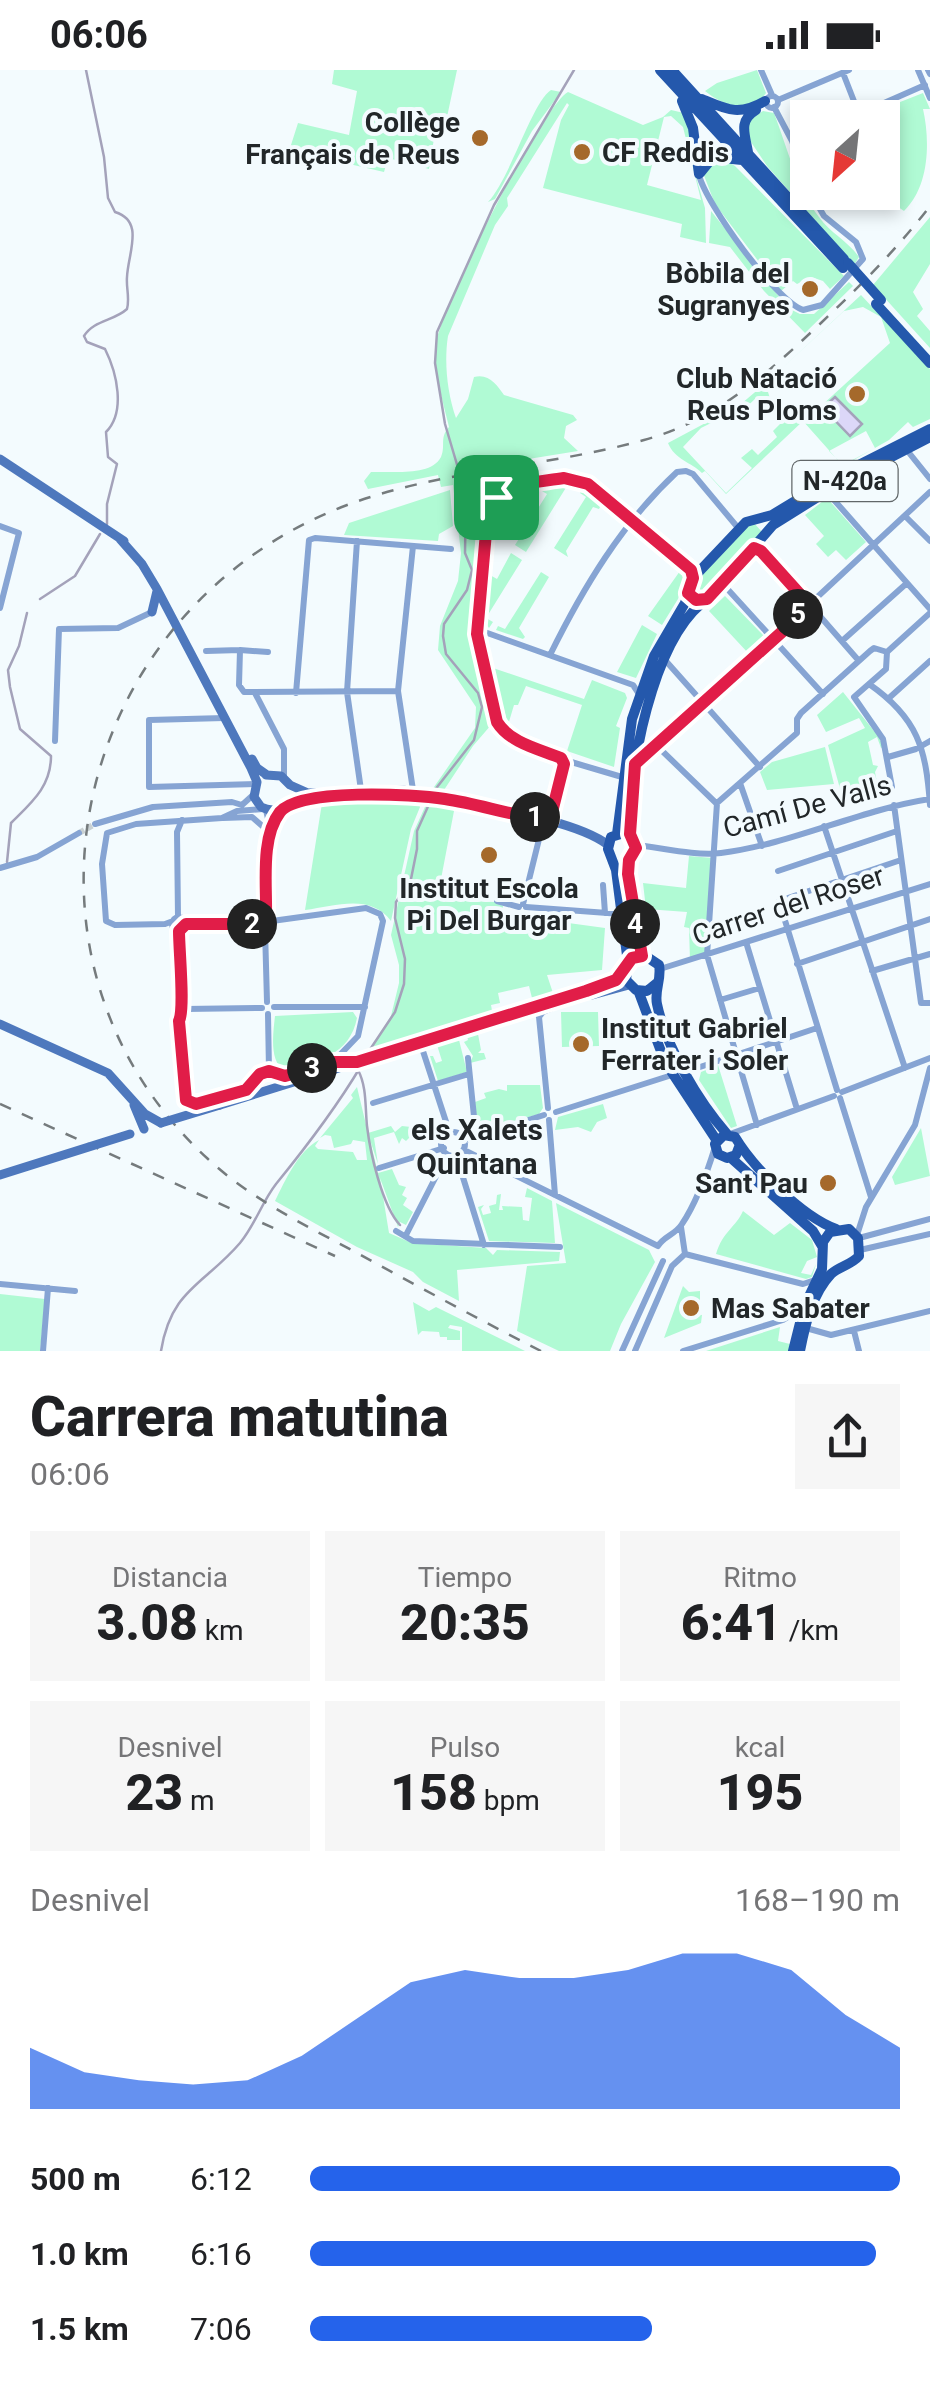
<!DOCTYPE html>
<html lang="es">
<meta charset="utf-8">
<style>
:root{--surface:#fff;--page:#f6f6f6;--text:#202124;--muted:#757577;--accent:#2563eb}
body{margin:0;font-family:Roboto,sans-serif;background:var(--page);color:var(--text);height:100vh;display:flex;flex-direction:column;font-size:38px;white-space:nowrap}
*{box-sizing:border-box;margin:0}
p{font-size:32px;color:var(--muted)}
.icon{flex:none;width:55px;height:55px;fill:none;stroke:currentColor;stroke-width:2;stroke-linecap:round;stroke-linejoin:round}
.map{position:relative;height:1281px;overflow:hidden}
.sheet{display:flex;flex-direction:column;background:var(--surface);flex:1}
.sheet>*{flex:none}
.needle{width:65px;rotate:207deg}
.tools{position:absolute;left:790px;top:30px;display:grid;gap:20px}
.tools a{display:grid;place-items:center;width:110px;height:110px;border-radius:0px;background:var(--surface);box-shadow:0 5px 15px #0003;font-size:50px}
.pin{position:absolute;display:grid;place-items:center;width:85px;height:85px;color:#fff;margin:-42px;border-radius:20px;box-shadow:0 5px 15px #0006}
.km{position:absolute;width:50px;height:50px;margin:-25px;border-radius:50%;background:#222;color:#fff;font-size:28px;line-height:50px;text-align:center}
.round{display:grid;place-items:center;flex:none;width:105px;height:105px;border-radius:0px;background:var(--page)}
.summary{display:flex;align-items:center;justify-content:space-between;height:170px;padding:0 30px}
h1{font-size:55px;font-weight:800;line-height:75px}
.metrics{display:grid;grid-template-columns:repeat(3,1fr);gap:15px;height:170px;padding:10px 30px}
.metrics div{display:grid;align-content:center;border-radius:0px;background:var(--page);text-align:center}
.metrics b{font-size:50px;font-weight:800}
.metrics small{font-size:28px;font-weight:400}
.metrics p{font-size:28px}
.chart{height:280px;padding:20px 30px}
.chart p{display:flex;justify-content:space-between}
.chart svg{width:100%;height:180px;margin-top:10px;fill:var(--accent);opacity:.7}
ul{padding:0 30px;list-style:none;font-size:32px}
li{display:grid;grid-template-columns:160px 120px 1fr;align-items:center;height:75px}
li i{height:25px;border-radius:12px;background:var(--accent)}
.status{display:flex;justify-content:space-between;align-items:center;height:70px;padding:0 50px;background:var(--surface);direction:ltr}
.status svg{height:28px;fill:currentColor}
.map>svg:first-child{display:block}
.green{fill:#b0fad4;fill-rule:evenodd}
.water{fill:#dcd7f8;stroke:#a4a2ba;stroke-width:2.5}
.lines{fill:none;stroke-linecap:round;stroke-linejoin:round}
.stream{stroke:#a4a2ba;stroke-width:2.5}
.street-tunnel{stroke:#c9d1d3;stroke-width:6;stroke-dasharray:6 3;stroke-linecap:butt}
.street{stroke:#86a4d3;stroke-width:6}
.secondary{stroke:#4e78bd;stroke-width:9}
.primary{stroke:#2458ac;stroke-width:10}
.rail{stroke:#757b7d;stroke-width:2.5;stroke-dasharray:12 12;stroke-linecap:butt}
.secondary-bridge{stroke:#4e78bd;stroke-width:9}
.primary-bridge{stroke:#2458ac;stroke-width:10}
.route-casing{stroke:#fff;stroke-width:20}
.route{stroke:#e11d48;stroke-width:12}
.poi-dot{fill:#a5692b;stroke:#f3fbfe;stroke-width:4}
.labels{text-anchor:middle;stroke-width:8;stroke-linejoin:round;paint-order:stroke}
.shield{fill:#f3fbfe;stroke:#616769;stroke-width:2.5}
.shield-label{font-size:25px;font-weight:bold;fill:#222729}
.poi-label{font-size:28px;font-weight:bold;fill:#222729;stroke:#f3fbfe;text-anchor:end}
.street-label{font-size:28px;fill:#222729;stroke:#f3fbfe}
.neighbourhood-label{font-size:30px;font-weight:bold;fill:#222729;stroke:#f3fbfe}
</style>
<div class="status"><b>06:06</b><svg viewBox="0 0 49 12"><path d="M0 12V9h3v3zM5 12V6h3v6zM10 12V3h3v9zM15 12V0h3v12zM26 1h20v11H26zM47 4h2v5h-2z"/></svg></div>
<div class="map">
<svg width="930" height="1281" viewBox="0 0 930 1281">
<rect width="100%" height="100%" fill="#f3fbfe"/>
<path class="green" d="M334 0H457L447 47 438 44 429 99 388 88 384 102 284 79 291 75 298 53 349 65 357 21 332 14Z
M757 0 766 23C750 45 723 36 705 21L717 13Z
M551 20 561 22 532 61 495 129 488 132C510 109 532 32 551 20Z
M568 22 643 55 663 47 671 40 684 43 691 59 696 107 705 138 706 173 680 167 682 154 543 118 561 50 569 35 567 33 507 128 508 136 495 155 448 266C444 291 447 323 456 348L468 329 474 307C489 303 497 315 504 325L573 345 577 350 566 356 564 368 578 381 516 391 517 405 493 417 482 432 470 564 491 655 473 676 444 720 454 741 437 830 495 832 503 836 502 844 605 858 602 900 547 905 554 926 533 932 529 916 498 923 500 933 491 935 495 957 478 964 481 980 478 983H484L486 989 470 993 473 986 464 972 468 970 467 966 481 959 458 966 467 1002 438 1011 430 986H433L436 993 442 991 437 975 441 972 381 991 368 982 391 946 399 913V895L391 865 414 761 434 717 475 658 476 637 438 580 440 556 458 511 461 483 453 415 441 417 438 405 368 419 364 411 371 402C390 401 431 407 441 387 446 375 439 368 449 357 443 331 433 301 436 274 440 239 541 37 568 22ZM671 46 683 57 701 130 647 115 664 47Z
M923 23 930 39H923C930 70 930 116 904 141 874 122 882 79 882 48L862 47Z
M763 41 774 43C787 77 797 118 819 147 830 163 848 171 859 187L854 195 767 96 747 66 749 50Z
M709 92H728L735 96 844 206 830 219 823 211 811 207 797 214 793 211 781 221 715 134 703 103Z
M711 141 788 238 800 244H814L849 212 853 216 805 263 764 221 730 177 709 173Z
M930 147V194L913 222 923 239 917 246 930 261V278L873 215Z
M861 225 930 299V349L913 357 908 352 889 370 843 396 803 351 726 424 705 401 702 403C691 392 675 390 668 373L741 334 775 305 768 322 774 341 794 351 809 347 890 273 881 247 863 237 844 241 778 302ZM757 327 781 353 773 361 777 367 758 385 752 379 741 388 752 398 726 423 683 377 701 358 731 343 735 348ZM866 361 875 378 843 395 829 381Z
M563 414 578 417 576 420 567 416 526 482 515 475 547 424 540 420 537 425 539 418Z
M582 419 601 435 599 439 593 437 566 481 568 487 554 478 586 427 580 423Z
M450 420 453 456 439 464 438 471 344 465 349 453Z
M827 428 866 472 846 490 836 480 828 487 816 474 824 466 805 445Z
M754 453 762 462 704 527 693 524 692 516 748 455Z
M511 483 522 490 486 548 493 552 489 558 484 551 490 505 497 509Z
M680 501 685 505 678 529 662 555 648 546Z
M541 502 549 507 519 558 525 567 523 569 496 560 498 556 505 559Z
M725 526 766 568 749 584 709 541Z
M642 555 657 564 636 608 617 602Z
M493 598 584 629 592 610 625 623 627 628 616 656 620 658 614 697 567 681 582 635 526 616 518 635H514L508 655Z
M843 622 874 661 877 660 883 677 881 678 877 667 868 672 873 695 878 696 875 702 878 718 842 726 828 675 865 658 859 648 826 662 817 645Z
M825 677 834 714 767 720 760 702 772 692Z
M392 729 418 730 420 737 411 759 391 851C370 823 336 836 305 840L322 733Z
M689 786 713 788 707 885 690 890 689 858 684 857 687 842 646 839 643 813 686 818Z
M353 942 357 948C350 985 317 992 285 1001 269 992 273 964 275 946Z
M561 942H598L599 976 562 977Z
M718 995 737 1056 731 1058 699 1010 701 1002Z
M507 1015H540L543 1038 539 1044 478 1062 475 1032 486 1028 484 1023 499 1019 507 1021Z
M357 1017 368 1063 391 1056 395 1062 402 1056 411 1057 416 1068 411 1070 410 1067 406 1071 402 1068 399 1074 394 1062 374 1068 378 1094 370 1070 378 1103 392 1099 399 1115 406 1117 402 1125 407 1128 403 1135 413 1142 406 1155 400 1152 398 1157 380 1108 389 1163 412 1173 486 1178 493 1185 497 1180 560 1182 559 1191 457 1200 459 1231 423 1212 413 1202 357 1177 275 1131C285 1111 298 1081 319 1070L315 1076 318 1079 353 1082 357 1090H367L365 1072 353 1070 351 1074 334 1078 331 1066 325 1065 320 1068 353 1028 351 1025Z
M603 1034 607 1048 597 1052 591 1062 578 1057 555 1060 558 1047Z
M921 1058 930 1106 895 1115 892 1107Z
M527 1118 552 1131 555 1173 489 1171 478 1137 484 1135 481 1139 483 1145 491 1143 489 1136 496 1134 497 1125 501 1124 499 1140H503L502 1136 522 1137 523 1150 529 1151 532 1128 525 1127Z
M556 1133 649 1180 655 1192 621 1254 610 1281H559L517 1261 527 1196 566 1193Z
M743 1141 774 1165 790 1153 812 1170 817 1187 807 1191 801 1203 811 1205 816 1194 812 1207 806 1209 716 1184C723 1161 736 1157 743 1141Z
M683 1216 689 1222 700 1221V1235H686L685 1242 702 1245 701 1253 664 1268Z
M0 1224 45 1229 40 1281H0Z
M413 1232 429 1241 436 1237 525 1281H462V1257L450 1255 448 1258 460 1261V1270H447V1267H440L439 1262 422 1261 418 1265Z
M780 1257 778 1271 790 1274 789 1281H706Z"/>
<path class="water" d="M835 327 862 354 850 366 823 338Z"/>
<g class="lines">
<path class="stream" d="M86 0 104 87 108 128 115 142C145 151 128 183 127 207 126 218 130 228 127 239 114 251 94 250 84 266L87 272 105 279C117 303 126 342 106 362L108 387 117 394 107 434V454
M40 529 75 506 100 464
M434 721 474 670 482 637 478 623 446 584 443 566 444 554 467 520 472 500 465 483 466 425 445 354 435 293 437 262 494 135 574 0
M7 792 11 753C31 733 51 717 51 686L20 659 10 617 8 600 19 576 27 543
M367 984 395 942 404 914 405 889 395 848 396 832 411 809 417 779V761L430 732
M358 1000C367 1017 365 1037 367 1056 370 1082 382 1136 400 1155
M161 1281C171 1219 204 1215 240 1173 255 1155 262 1132 276 1114 307 1076 336 1038 361 996"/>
<path class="street-tunnel" d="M79 763 95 754"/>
<path class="street" d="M761 0 772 25
M918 0 930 28
M928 0 930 4
M843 3 859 44
M766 32a6 6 0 1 1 12 0a6 6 0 1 1-12 0Z
M778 30 849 0
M774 37 792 71 808 117
M850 48 925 15
M792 71 808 65
M699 105C706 134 776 231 803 240L822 235 863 189 856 172 824 146 810 122
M906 379 930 409
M827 422 930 539
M905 446 930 471
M0 456 19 463 0 538
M357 471 347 622 361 720
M758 474 761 481 806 531
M413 476 398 621 413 720
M722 513 823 624
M812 532 930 422
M812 537 859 591
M479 560 633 615 639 624
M480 568 478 554 489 440C493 433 495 425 503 421 520 410 557 407 576 409L691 500 699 502
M480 568 497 652C510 673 539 679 561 688
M842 571 907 513
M206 581 240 580
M268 582 240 580 239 615 244 622 398 621
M887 582 886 599 854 627 883 669 892 717
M887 582 930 543
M550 585C583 518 622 453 677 402L686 401 693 404 739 459
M665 590 760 697
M869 614C918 648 926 679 930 735
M255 623 284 679V707
M296 623 309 470 315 468 451 479
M889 628 930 591
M224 648 149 650V717L256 714
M55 671 59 559 118 558 152 542
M656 675 716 733
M888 687 916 679 930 671
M568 691 565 686 560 690 563 694 568 691 622 707
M636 693 806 536
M740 713 762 776
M717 733 707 885 757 1055
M717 733 797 663V649L801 643 870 581 874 578 887 582
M894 735 921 933H930
M223 748 252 747 268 761
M550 751 563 694
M95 754 153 737 232 732 242 735 253 725
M824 756 905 998
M636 775C663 778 694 786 721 783 792 774 859 740 930 729
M0 798 37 787 79 763
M778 801 897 761
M603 815 605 843
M497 831 519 837
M523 834 544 749
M526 837 621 844
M178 847 177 762 182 750
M266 847 269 753 266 740
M172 854a7 7 0 1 1 14 0a7 7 0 1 1-14 0Z
M173 851 165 854 115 855 106 851 102 794 107 763 136 754 222 748 237 741 263 739
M272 851 366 838 380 844 383 851 358 966 333 992
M185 855 260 854
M265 859 267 932
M179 861V908L185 939 179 951 184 1025 197 1033 241 1021
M746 872 797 1039
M797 894 930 849
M660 899 930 814
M872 901 930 884
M720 930 760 918
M274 937H365
M185 939 262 938
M268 944 269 1001
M539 947 548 1038
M539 947 543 942 567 932
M420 972 450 1064
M468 988 476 1066
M685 1002 817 958
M837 1020 779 831 901 790
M842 1022 930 988
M840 1028 871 1127
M373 1033 469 1004
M556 1042 672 1005
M549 1050 555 1125
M441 1074a12 12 0 1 1 24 0a12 12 0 1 1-24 0Z
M730 1064 834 1026
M463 1071 544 1045
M464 1080 658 1176
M456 1085 484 1175
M379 1098 444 1078
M681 1157 685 1184
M396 1161 413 1171 560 1177
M406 1165 447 1085
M857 1165 866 1137 915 1055 930 998
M859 1168 930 1149
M658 1176C664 1166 675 1165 682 1154 697 1132 707 1103 715 1077
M860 1180 930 1164
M685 1184 803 1214 815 1210
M0 1214 75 1221
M806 1258 831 1265 930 1241
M854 1261 859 1281
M43 1281 48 1218
M622 1281 663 1191
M635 1281 672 1196 685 1184
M683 1281 783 1250 804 1237"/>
<path class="secondary" d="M0 389 124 471
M120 469 142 494 157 519 251 698 257 712 254 727 261 737C279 746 289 732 306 729 351 723 400 725 445 729
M152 542 157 521
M252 689 257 698 267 705
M266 705 281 706 290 715 308 723 404 720
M443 728C485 737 576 750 608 775
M592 925 629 915
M0 954 108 1003 145 1044 161 1053
M237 1025 260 1004 269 1001 285 1006 333 992H345
M134 1035 144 1059
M220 1035 586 921 616 910 625 901"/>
<path class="primary" d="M660 0 843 198
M672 0 844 189
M702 29C728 40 739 46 765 31
M682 31 693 58 699 104
M748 82C745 64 738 51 756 40
M700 103 713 87 742 90
M876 234 930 293
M624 763 611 767 608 779 616 800 628 893
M617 764 632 649 654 586 685 533 693 508 746 452 772 445 833 408 930 359
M642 886 628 804 629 790 636 778C635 773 632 770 630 765 627 757 630 742 631 733 635 674 657 561 710 527L773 455 837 415 930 367
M658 912 647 921 636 920 626 910 628 893 644 885 659 895C662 909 654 920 657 934 666 977 698 1031 727 1064
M638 920 665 992 717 1071
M739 1077 736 1085 727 1088 718 1084 715 1074 724 1065 735 1067C753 1097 801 1146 836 1159
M731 1088 813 1161 822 1176
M793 1281 804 1237 822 1199 823 1172 830 1162 849 1159 858 1168 859 1186C851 1195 840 1196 831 1204 812 1224 805 1255 800 1281"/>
<path class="rail" d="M0 1034 335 1186
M541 1281C480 1250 419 1217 359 1184 307 1156 252 1130 208 1089 8 906 59 590 291 461 401 399 526 403 644 370 717 350 768 303 822 252 860 216 898 178 930 136"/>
<path class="secondary-bridge" d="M161 1053 220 1035
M0 1105 130 1064"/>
<path class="primary-bridge" d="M848 193 881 230"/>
</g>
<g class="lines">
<defs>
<path id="route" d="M564 408 588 414 691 500 693 508 688 523 696 530 707 529 754 478 761 481 806 531 813 534 635 694 630 764 636 778 629 790 628 804 642 886 632 888 616 910 586 921 357 992H334L285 1006 269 1001 260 1004 246 1020 196 1034 186 1030 179 951C185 939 179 881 179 861L186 854H260L266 847C267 816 260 768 280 742 299 718 413 724 445 729 480 734 515 747 550 750L564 694 561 688C539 679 510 673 497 652L477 564 488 440C503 411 534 413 564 408Z"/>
</defs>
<use href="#route" class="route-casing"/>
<use href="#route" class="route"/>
</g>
<g class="poi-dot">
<circle cx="480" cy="68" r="10"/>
<circle cx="582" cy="82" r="10"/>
<circle cx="810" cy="219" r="10"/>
<circle cx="857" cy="324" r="10"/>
<circle cx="489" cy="785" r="10"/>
<circle cx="581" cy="974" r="10"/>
<circle cx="828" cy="1113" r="10"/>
<circle cx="691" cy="1238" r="10"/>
</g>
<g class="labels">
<rect class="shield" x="792.5" y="391" width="105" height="40" rx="8"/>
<g class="shield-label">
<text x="845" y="420">N-420a</text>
</g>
<g class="poi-label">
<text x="460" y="62">Collège<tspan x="460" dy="32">Français de Reus</tspan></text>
<text x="602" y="92" text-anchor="start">CF Reddis</text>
<text x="790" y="213">Bòbila del<tspan x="790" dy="32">Sugranyes</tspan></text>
<text x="837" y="318">Club Natació<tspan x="837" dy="32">Reus Ploms</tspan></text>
<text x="489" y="828" text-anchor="middle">Institut Escola<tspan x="489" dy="32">Pi Del Burgar</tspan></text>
<text x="601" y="968" text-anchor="start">Institut Gabriel<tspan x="601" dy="32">Ferrater i Soler</tspan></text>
<text x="808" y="1123">Sant Pau</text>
<text x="711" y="1248" text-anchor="start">Mas Sabater</text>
</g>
<g class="street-label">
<text transform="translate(807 736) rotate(-15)" y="10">Camí De Valls</text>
<text transform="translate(788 835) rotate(-18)" y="10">Carrer del Roser</text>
</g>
<g class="neighbourhood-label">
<text x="477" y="1070">els Xalets<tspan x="477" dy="34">Quintana</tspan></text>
</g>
</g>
</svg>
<div class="tools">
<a><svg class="needle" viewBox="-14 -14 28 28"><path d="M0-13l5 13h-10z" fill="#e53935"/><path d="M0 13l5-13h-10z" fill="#757577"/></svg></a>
</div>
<div class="pin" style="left:496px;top:427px;background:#1e9e55"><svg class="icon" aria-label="arrive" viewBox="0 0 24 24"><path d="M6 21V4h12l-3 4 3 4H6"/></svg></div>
<b class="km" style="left:535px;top:747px">1</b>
<b class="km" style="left:252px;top:854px">2</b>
<b class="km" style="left:312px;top:998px">3</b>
<b class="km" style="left:635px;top:854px">4</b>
<b class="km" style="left:798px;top:544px">5</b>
</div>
<section class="sheet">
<div class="summary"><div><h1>Carrera matutina</h1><p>06:06</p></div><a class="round"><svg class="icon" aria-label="share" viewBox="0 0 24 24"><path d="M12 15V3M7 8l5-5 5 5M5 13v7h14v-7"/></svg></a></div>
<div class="metrics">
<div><p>Distancia</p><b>3.08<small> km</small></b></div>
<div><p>Tiempo</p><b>20:35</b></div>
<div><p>Ritmo</p><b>6:41<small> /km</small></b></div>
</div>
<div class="metrics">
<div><p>Desnivel</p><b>23<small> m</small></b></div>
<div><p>Pulso</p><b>158<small> bpm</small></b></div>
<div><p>kcal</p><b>195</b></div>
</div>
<div class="chart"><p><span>Desnivel</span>168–190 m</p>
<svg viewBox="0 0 160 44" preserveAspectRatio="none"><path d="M0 44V29L10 35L20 37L30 38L40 37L50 31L60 22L70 13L80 10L90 12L100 12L110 10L120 6L130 6L140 10L150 21L160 29V44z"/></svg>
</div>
<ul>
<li><b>500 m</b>6:12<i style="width:100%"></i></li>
<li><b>1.0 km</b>6:16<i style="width:96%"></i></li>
<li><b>1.5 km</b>7:06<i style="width:58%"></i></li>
</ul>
</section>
